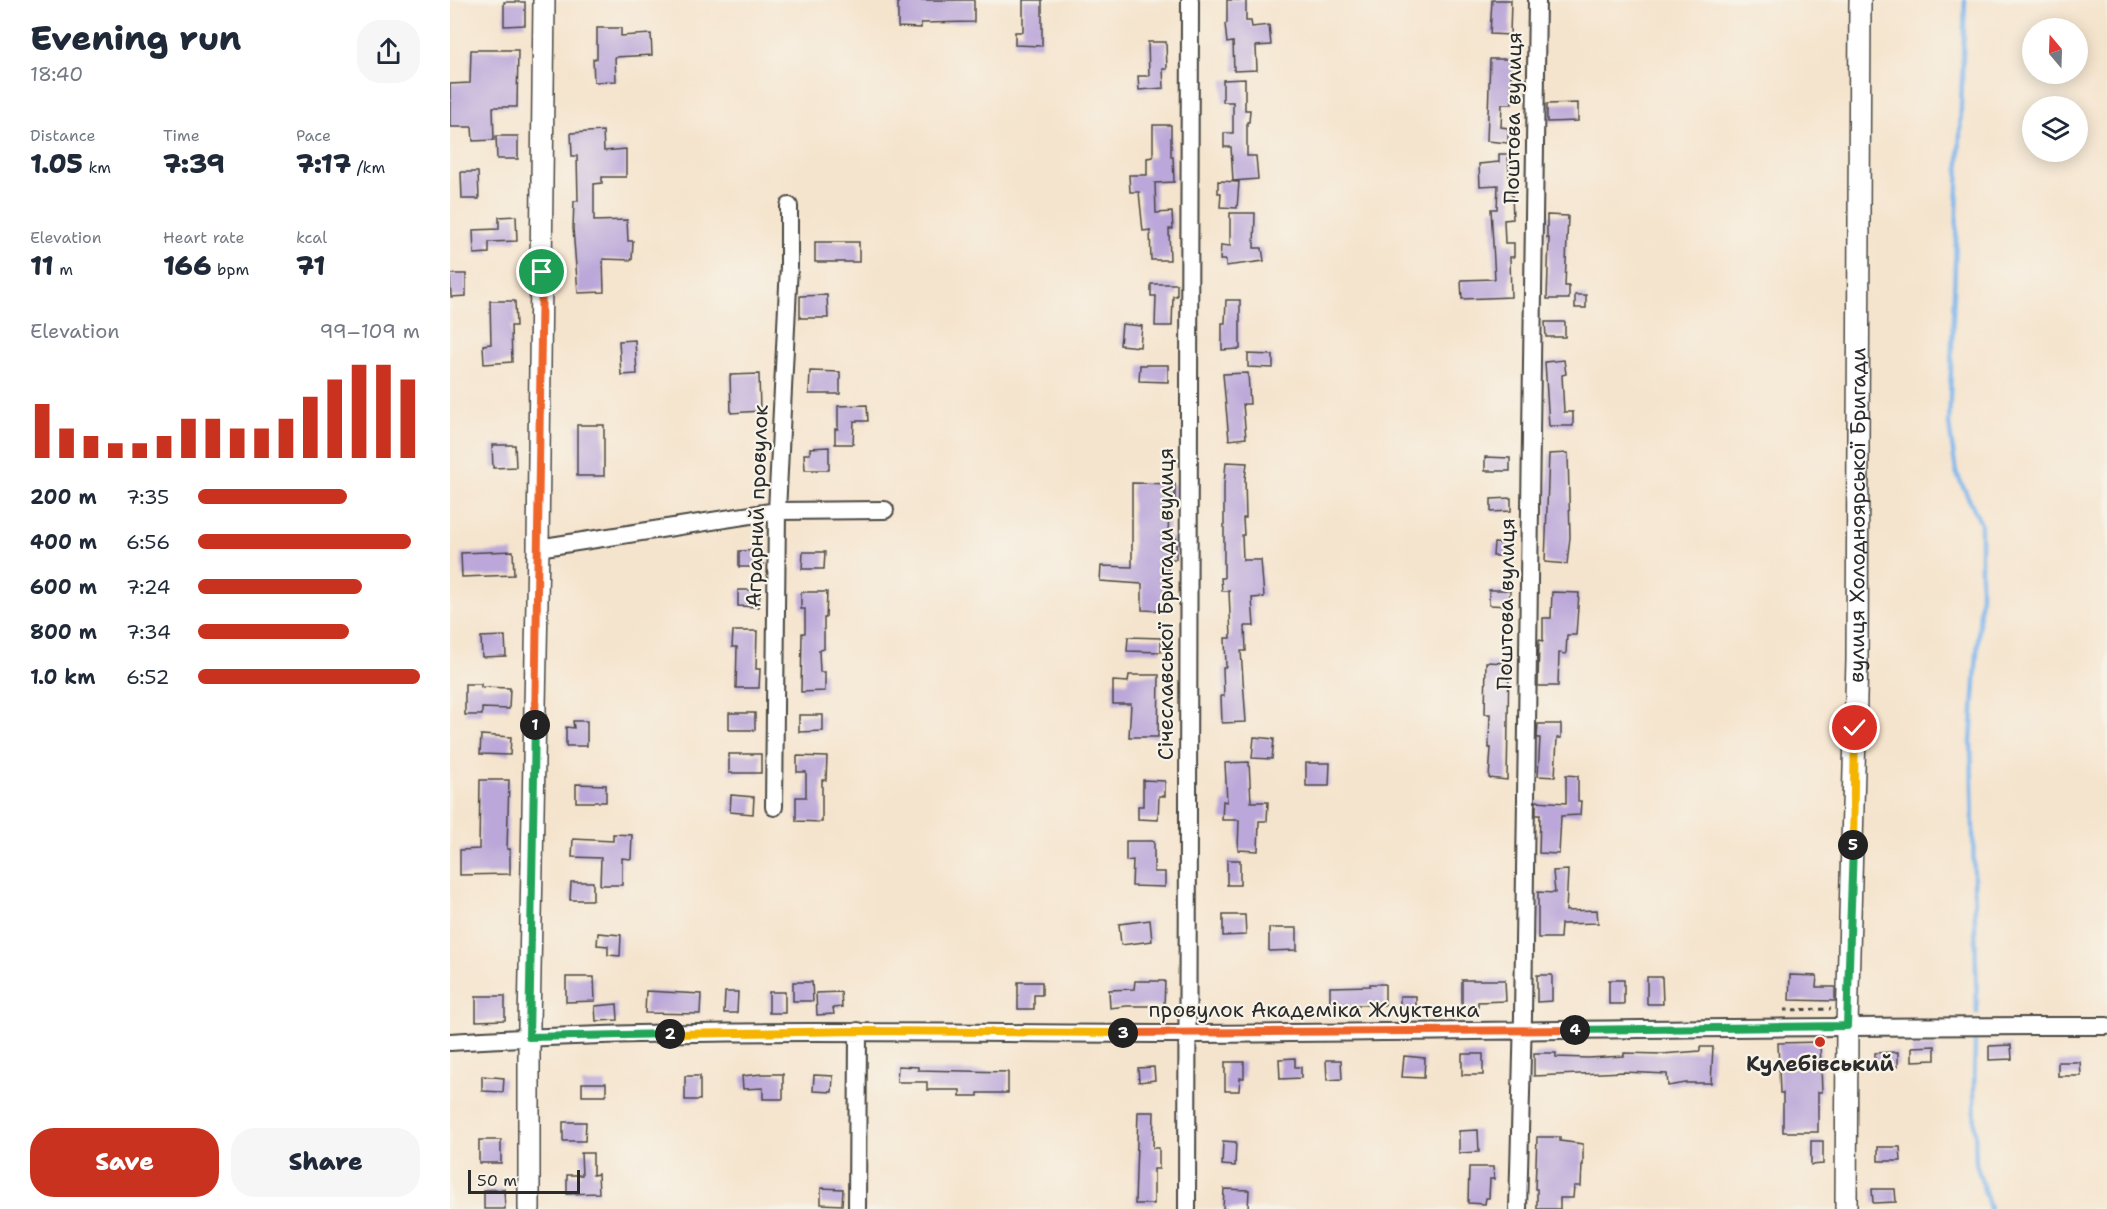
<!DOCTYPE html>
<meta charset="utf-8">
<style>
:root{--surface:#fff;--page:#f6f6f7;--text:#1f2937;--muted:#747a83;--accent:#c8321e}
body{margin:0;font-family:"Shantell Sans",sans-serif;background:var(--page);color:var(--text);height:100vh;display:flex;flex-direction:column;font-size:22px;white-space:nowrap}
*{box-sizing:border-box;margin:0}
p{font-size:20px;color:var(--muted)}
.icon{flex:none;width:33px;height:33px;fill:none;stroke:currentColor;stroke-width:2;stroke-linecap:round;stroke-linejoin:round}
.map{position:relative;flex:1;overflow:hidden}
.details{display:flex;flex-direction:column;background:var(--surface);width:450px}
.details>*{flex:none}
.needle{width:39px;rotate:341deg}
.controls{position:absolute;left:1572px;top:18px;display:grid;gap:12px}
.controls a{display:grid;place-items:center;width:66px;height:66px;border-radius:50%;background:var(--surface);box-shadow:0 3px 15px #0003;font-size:30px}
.scale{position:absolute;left:18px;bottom:15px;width:112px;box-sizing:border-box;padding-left:6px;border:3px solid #2b2b2b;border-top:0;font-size:16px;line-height:21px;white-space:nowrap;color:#2b2b2b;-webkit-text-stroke:4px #f7f3e8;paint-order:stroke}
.pin{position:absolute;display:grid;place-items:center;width:51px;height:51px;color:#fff;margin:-26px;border:3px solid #fff;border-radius:50%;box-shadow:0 2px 6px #0007}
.km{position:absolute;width:30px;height:30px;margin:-15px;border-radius:50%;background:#222;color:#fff;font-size:16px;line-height:30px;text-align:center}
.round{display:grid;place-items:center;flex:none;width:63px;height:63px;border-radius:24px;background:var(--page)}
.head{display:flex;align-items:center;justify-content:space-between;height:102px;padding:0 30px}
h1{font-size:33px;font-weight:800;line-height:45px}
.metrics{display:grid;grid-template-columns:repeat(3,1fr);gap:9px;height:102px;padding:6px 30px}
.metrics div{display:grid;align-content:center}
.metrics b{font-size:26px;font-weight:800}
.metrics small{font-size:16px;font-weight:400}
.metrics p{font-size:16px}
.chart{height:168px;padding:12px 30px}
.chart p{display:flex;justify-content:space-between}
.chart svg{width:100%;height:108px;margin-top:6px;stroke:var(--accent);stroke-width:6}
.primary-button{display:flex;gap:12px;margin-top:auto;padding:12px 30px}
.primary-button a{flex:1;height:69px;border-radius:24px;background:var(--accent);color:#fff;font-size:24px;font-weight:800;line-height:69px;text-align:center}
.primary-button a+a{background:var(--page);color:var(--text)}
ul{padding:0 30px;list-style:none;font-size:20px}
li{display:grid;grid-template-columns:96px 72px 1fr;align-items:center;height:45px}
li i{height:15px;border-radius:8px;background:var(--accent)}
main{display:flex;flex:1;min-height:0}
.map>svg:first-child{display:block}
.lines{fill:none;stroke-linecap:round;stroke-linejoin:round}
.stream{stroke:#7ab4eb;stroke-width:4.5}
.building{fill:#bba7d9}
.minor-casing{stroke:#494743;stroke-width:20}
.tertiary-casing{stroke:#494743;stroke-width:24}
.path{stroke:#494743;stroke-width:3;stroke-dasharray:4.5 4.5;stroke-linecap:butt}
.minor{stroke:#fff;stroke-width:16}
.tertiary{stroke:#fff;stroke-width:21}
.split-1-casing{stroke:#fff;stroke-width:12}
.split-2-casing{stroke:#fff;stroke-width:12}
.split-3-casing{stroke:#fff;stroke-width:12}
.split-4-casing{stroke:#fff;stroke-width:12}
.split-5-casing{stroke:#fff;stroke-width:12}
.split-6-casing{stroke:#fff;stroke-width:12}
.split-1{stroke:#f0652b;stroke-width:8}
.split-2{stroke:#22a559;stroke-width:8}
.split-3{stroke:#f5b400;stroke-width:8}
.split-4{stroke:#f0652b;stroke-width:8}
.split-5{stroke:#22a559;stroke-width:8}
.split-6{stroke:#f5b400;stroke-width:8}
.poi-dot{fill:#c8321e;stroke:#f7f3e8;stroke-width:2}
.labels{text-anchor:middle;stroke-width:4.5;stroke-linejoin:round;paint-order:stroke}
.street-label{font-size:21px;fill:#2b2b2b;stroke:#f7f3e8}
.poi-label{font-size:21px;font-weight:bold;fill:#2b2b2b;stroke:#f7f3e8}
</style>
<main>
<section class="details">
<div class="head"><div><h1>Evening run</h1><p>18:40</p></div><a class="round"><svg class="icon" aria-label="share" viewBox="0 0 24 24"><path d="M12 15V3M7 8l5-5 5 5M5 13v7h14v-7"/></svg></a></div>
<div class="metrics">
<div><p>Distance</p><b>1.05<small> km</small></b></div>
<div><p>Time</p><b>7:39</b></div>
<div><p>Pace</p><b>7:17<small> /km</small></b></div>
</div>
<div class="metrics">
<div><p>Elevation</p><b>11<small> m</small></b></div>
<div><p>Heart rate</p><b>166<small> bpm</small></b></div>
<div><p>kcal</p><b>71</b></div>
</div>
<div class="chart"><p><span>Elevation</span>99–109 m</p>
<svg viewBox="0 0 160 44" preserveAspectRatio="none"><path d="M5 44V22M15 44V32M25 44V35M35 44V38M45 44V38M55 44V35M65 44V28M75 44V28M85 44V32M95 44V32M105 44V28M115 44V19M125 44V12M135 44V6M145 44V6M155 44V12"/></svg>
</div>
<ul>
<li><b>200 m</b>7:35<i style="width:67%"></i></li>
<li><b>400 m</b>6:56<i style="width:96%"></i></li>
<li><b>600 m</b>7:24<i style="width:74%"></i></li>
<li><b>800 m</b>7:34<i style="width:68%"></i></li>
<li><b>1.0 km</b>6:52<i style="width:100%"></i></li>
</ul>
<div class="primary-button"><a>Save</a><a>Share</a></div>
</section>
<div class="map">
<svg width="1657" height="1209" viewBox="0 0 1657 1209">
<rect width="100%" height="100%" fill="#f7f3e8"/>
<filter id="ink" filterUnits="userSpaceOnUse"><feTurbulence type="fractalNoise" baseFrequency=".0167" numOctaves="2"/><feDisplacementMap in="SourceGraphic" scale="12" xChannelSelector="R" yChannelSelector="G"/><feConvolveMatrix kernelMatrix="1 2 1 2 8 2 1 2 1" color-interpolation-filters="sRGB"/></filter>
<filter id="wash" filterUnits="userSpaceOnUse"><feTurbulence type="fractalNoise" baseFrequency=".008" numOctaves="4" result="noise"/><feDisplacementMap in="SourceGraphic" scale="24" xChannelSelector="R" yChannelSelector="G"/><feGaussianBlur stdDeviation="1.35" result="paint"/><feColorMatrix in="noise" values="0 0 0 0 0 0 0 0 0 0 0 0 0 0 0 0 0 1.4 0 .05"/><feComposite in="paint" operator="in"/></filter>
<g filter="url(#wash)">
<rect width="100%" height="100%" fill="#f5e4cd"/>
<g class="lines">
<path class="stream" d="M1515 0 1499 424 1506 472 1531 524V594L1521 741 1527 1013
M1525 1041 1524 1092 1526 1163 1540 1209"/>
</g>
<g id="blocks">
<path class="building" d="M448 0H524V22L471 23V28L448 27Z
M573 0H592V46L565 45V32H573Z
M777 0H796V21H801L802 27 819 25 821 45 806 46 807 70 784 71 783 42 777 43 775 24 777 23Z
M1042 0H1061L1060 35 1040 34Z
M54 2H75V25L54 26Z
M147 28H171V36L201 34 202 55 165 57 166 81 144 82 143 59H147Z
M698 42H716L717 69H713L714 88 689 90 688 76H699Z
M21 50H68L67 107H43L44 140 23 141 22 127H0V84L20 83Z
M1040 59H1064L1065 76H1061L1062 104H1052L1051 127 1058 128V143L1037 141Z
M795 79V110H800L799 122H797V156H806L808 179 783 181 781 147H774V133H783V102H773V80Z
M1128 103V121L1097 122V104Z
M703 125H721V157H723L724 182 705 183 706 213 722 212 723 229H719L720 260H701L700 230 693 231 689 192H680L679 175H697V158L703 157Z
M153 131 154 151 176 149V177H152V183L144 184V221L177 220 178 241H183L182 260 153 259 154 292 128 293 123 228 124 201H128L127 156H122L121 133Z
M46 136H68V159H47Z
M1049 154H1058L1060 194H1062L1063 219 1054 220 1055 243H1064V257H1060L1061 297 1012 299 1011 280 1045 279 1041 209H1047L1048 185 1030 186 1029 164 1049 162Z
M11 172H28L29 199H12Z
M768 181 789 182 787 208 770 207 771 193H768Z
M780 213H805L804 248H812L814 261 776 266V260H770L771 245 780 246Z
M1097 215 1118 216 1115 286H1119V299H1097L1099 238H1097Z
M66 216 67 241 39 242V253L24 254 23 230 49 229V217Z
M365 242H409V262H365Z
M0 274H16V296L1 297Z
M701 284H727V296H723L722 326H705L706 296H701Z
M377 295 378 318H350V296Z
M1125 295H1136V308H1125Z
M776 300H790V349L772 350V323H775Z
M40 301H65L66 326H61L62 362 34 364 33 345 41 344Z
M1095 322H1115V337H1096Z
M672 324 692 326 690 347 670 345Z
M185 340 187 374 171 375 169 341Z
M798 354 823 355V368L798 367Z
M1114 360 1116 374 1112 375 1114 412H1123V426H1099L1095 362Z
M690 365H718V382L689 381Z
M360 371 390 372V394H359Z
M798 373 800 404H793L796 438 779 440 773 374Z
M309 374 310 411 281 413 280 375Z
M417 405 418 421H404L403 444H385V429H388V406Z
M127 425H154V476H127Z
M42 445H65L66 467 43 468Z
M379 447V470H355L354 454H360V448Z
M1118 453 1120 537 1117 564 1095 562 1099 454Z
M1035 457 1060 458V471H1035Z
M776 462 797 463 795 479 796 518H793L794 535H792L793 560H811L814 597 802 598 804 626H795L796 651H791L796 722 772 723 771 696H774L773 668 776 667 775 638H781L779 591H772L771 578H774V485Z
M682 483 725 484V506H719L718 538H726V559H718V611L692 610V584L650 581 651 566 682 567Z
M1061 498V511L1041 512V499Z
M1044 543 1060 544 1059 556H1043Z
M312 550 313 567H289V551Z
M63 551 64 575 12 577 11 553Z
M353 552H375L374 569H352Z
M288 590H310L309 607 288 606Z
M1039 590H1060L1059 606 1039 605Z
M351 592H377L376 618H374V649L369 650 370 672H375V691L351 692 352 633H355V609H351Z
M1102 592 1129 593 1126 635H1117L1116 654 1109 653 1108 686H1088L1089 640 1093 641V618H1101Z
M283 631H307L306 669H310L309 688H286L287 647H282Z
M55 636 56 656 32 657 31 637Z
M678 637 711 638V652L677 651Z
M1036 662 1059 663 1057 780 1039 778 1041 748H1039L1040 714H1035Z
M679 675H709L708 737H679L681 704H663V681L678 682Z
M15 684H31V687L60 688 59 709 32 708V715H15Z
M279 713H305V730H279Z
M349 715H373V731L349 732Z
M123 721H137V746H116V727L124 728Z
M1088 724H1111V738H1107L1105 777 1088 776 1090 738H1087Z
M31 735 61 737 60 755 30 754Z
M804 737 824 739 822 759 802 758Z
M279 754H311V773H279Z
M347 756 377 757 376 780H372V822L346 821V797H356V772H347Z
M799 762 801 802H818L817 821H809L808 851 788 850 789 820H772L773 801 777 802 775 763Z
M856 763H880L879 786H856Z
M1116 775 1128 776V801H1131L1130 815 1111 816 1109 854 1089 853 1090 815H1086V801L1116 803Z
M30 780H59L57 849H60V874L10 875V850L29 849Z
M693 780 715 781V796H709L708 820 688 819V806H693Z
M126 784 156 785V802H126Z
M281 795 304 797 303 814 280 812Z
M163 834 182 835 181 859 172 858V885H150L151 858 122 857 123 839 163 841Z
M676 841H704V872H715V887L682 886 683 860 676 861Z
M777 860H790V885H777Z
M1118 870 1116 911 1147 910 1148 923 1111 924 1110 938H1088V892L1105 893 1103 871Z
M121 882H143V900H120Z
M773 915H795L796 935 773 936Z
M700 920 702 941 671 945 669 924Z
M819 928H847V950L819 951Z
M148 933 171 935 170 956 158 955V946L147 945Z
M1087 975H1102V1001L1087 1002Z
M1340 975 1367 976 1366 987H1385V1001L1339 1000Z
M116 977H144L145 1001 116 1002Z
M1197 977H1212L1213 1004H1197Z
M1012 980H1055L1056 1001 1028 1002V1006H1012Z
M1159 980H1174V1004H1159Z
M685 981H715L714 1006H677L660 1008 659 990 684 989Z
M343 982H362L363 1001H343Z
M568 982H592V995H584V1009H568Z
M920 984H935V1005H902V1008L880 1009V987L920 986Z
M196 991 251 994 250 1014 195 1013Z
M275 992H288L287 1013H274Z
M319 992H335V1013H319Z
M391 992 392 1007 383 1008 384 1014 367 1015 366 993Z
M26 996H55V1020L26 1021Z
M950 996H966V1010L950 1009Z
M167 1004 168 1020 146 1021 145 1006Z
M1370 1042 1372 1092H1368V1132H1333V1093H1330L1328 1043Z
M1561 1045 1562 1059 1539 1060V1046Z
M1485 1046V1060L1462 1061V1047Z
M1250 1047H1263L1261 1083H1236L1218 1086 1217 1074 1174 1072 1084 1076V1053H1106V1057L1138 1058 1174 1056V1053L1212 1054 1250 1051Z
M1448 1052V1066L1425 1067V1053Z
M1012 1054H1033V1075H1012Z
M954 1056 975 1058 974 1078 952 1077Z
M845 1058V1067H851V1078L830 1079 829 1059Z
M876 1060H891L892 1079 877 1080Z
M775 1062H794V1078H790L789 1091H775Z
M1608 1062H1630L1631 1076H1608Z
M448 1066 468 1067V1070L558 1072V1093H528V1096H510V1090H477V1082H447Z
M704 1067 705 1080 689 1082 688 1068Z
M312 1074H333V1099H313V1088L293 1089 292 1076Z
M364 1075 383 1076 382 1092 363 1091Z
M32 1076 54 1078 53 1092 32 1091Z
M235 1076H250V1100H235Z
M132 1083H156V1096H132Z
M688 1112H704L703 1148H709V1169H704V1204H685Z
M113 1122H136L135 1141H113Z
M1028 1130 1029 1152 1009 1153V1131Z
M1087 1137H1110V1141L1133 1144V1165H1132L1131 1186H1124L1123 1198H1110V1209H1087V1189H1085Z
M29 1140H51V1163H29Z
M773 1141 786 1142 785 1166 772 1165Z
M1361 1141H1373V1164L1361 1165Z
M1428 1147H1450L1451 1161H1428Z
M131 1153H143V1175L148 1174 149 1193 117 1194V1175H132Z
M1019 1167H1043L1044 1179H1040L1039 1198H1036L1035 1204 1018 1203Z
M371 1188 393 1189 392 1205 371 1204Z
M54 1189 55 1209H34V1190Z
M774 1189 799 1190 798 1209H773Z
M1422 1189H1445L1446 1202 1423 1203Z"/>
</g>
</g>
<g filter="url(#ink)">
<use href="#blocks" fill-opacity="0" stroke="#494743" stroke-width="1.5"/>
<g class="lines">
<defs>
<path id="minor" d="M88 548 327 511 435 510
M324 807 327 511 339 266V206
M0 1042C247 1026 494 1034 741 1034 1046 1032 1352 1025 1657 1026
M407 1209 408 1031
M737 1209 740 0
M1068 1209 1073 1016 1087 0"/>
<g id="tertiary">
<path d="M79 1209V1024L88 548 94 0"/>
<path id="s1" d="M1396 1209 1397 1026 1407 660 1410 0"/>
</g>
</defs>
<use href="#minor" class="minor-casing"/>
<use href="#tertiary" class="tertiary-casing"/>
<path class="path" d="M1334 1010 1381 1009"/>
<use href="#minor" class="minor"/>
<use href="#tertiary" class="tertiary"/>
</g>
</g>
<g class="lines" filter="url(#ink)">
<defs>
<path id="split-1" d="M85 725 92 272"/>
<path id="split-2" d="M85 725 79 1037 220 1034"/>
<path id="split-3" d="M220 1034 408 1031 673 1033"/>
<path id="split-4" d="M673 1033 1125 1030"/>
<path id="split-5" d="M1125 1030 1397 1026 1403 845"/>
<path id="split-6" d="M1403 845 1405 728"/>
</defs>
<use href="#split-1" class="split-1-casing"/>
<use href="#split-2" class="split-2-casing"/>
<use href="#split-3" class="split-3-casing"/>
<use href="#split-4" class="split-4-casing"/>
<use href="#split-5" class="split-5-casing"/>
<use href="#split-6" class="split-6-casing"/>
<use href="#split-1" class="split-1"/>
<use href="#split-2" class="split-2"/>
<use href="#split-3" class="split-3"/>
<use href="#split-4" class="split-4"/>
<use href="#split-5" class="split-5"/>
<use href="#split-6" class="split-6"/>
</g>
<circle class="poi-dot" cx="1370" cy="1042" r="6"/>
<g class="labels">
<g class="street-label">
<text transform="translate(1063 118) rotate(-89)" y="7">Поштова вулиця</text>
<text transform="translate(307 506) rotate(-88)" y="7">Аграрний провулок</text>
<text dy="7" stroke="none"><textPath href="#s1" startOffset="694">вулиця Холодноярської Бригади</textPath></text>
<text transform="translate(716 604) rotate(-90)" y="7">Січеславської Бригади вулиця</text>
<text transform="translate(1056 604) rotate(-89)" y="7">Поштова вулиця</text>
<text x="864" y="1017">провулок Академіка Жлуктенка</text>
</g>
<g class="poi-label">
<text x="1370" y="1071">Кулебівський</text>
</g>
</g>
</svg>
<div class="controls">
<a><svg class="needle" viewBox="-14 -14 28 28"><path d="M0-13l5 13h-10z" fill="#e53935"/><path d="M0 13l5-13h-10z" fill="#747a83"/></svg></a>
<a><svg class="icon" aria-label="layers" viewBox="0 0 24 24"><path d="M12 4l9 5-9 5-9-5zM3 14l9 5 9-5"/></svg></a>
</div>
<div class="scale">50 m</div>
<div class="pin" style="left:92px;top:272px;background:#1e9e55"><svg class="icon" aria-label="arrive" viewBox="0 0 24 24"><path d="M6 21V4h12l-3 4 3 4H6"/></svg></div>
<div class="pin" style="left:1405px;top:728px;background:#d93025"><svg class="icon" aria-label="check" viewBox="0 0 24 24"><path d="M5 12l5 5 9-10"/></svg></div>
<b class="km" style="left:85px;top:725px">1</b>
<b class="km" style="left:220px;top:1034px">2</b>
<b class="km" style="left:673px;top:1033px">3</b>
<b class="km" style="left:1125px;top:1030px">4</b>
<b class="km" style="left:1403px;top:845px">5</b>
</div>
</main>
